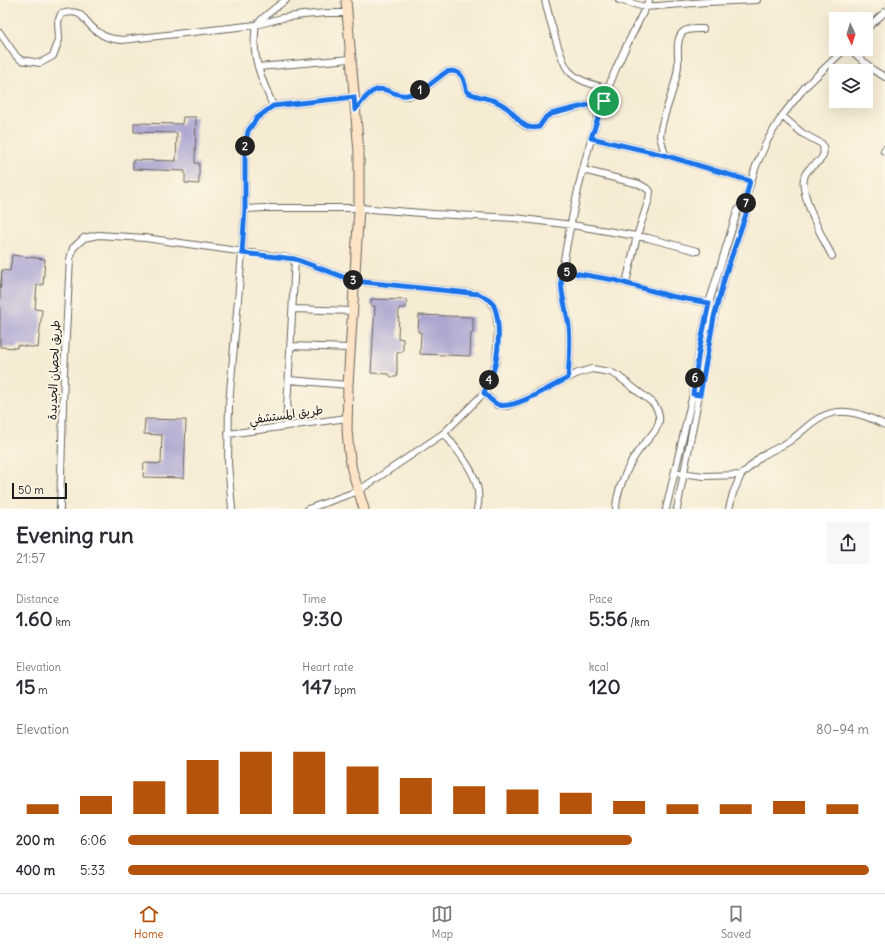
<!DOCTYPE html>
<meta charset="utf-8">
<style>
:root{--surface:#fff;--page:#f7f7f7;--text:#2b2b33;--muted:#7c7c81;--line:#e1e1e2;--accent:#b45309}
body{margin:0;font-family:Delius,"Playpen Sans Arabic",sans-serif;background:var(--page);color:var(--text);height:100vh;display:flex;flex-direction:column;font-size:15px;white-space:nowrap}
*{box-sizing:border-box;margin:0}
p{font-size:13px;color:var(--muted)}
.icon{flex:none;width:22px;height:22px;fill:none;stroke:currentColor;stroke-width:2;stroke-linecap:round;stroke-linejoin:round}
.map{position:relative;height:509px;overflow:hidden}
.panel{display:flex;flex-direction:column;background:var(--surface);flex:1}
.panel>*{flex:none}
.needle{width:26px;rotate:176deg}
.controls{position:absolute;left:829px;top:12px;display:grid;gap:8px}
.controls a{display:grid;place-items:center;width:44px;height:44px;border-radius:0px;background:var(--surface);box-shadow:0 4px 16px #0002;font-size:20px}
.scale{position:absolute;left:12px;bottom:10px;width:55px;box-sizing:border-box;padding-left:4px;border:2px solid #1c1c1c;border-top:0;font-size:11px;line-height:14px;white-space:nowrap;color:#1c1c1c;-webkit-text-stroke:3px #fcf5e5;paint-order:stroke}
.pin{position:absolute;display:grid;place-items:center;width:34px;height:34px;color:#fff;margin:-17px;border:2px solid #fff;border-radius:50%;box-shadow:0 1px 4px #0007}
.km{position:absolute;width:20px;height:20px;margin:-10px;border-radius:50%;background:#222;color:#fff;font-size:11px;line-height:20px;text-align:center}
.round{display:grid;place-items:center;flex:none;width:42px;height:42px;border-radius:0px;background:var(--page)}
.summary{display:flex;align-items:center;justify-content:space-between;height:68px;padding:0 16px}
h1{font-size:22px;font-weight:700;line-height:30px}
.figures{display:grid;grid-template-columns:repeat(3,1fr);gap:6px;height:68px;padding:4px 16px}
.figures div{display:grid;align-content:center}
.figures b{font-size:20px;font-weight:700}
.figures small{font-size:11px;font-weight:400}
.figures p{font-size:11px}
.chart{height:112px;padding:8px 16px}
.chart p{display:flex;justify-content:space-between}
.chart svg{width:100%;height:72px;margin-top:4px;stroke:var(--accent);stroke-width:6}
ul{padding:0 16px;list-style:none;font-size:13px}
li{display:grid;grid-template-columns:64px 48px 1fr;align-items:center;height:30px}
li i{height:10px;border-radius:5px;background:var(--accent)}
.tabs{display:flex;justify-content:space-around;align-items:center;height:56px;border-top:1px solid var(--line);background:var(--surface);font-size:11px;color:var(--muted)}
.tabs a{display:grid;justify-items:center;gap:2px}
.tabs .on{color:var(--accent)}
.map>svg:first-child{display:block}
.building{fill:#aca6d1}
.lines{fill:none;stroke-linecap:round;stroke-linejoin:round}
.street-casing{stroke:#68645c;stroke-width:8}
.secondary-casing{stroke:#68645c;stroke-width:11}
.street{stroke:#fff;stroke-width:6}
.secondary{stroke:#fee4c6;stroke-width:9}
.route-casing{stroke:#fff;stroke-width:8}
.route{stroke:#1a73e8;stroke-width:5}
.labels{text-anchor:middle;stroke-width:4;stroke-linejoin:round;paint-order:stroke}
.street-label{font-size:12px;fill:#1c1c1c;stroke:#fcf5e5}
</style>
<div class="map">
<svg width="885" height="509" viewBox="0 0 885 509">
<rect width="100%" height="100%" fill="#fcf5e5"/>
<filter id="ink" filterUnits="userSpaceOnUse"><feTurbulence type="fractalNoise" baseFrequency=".025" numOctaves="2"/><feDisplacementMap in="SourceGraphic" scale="8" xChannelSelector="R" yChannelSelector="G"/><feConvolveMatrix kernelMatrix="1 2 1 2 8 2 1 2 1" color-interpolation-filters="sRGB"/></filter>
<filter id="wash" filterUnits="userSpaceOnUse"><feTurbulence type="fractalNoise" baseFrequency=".012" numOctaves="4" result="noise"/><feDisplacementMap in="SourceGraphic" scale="16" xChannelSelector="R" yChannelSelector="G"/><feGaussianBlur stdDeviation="0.9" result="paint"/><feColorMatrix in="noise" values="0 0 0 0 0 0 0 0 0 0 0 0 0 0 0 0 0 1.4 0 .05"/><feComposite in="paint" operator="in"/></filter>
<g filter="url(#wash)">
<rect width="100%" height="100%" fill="#f6ebd3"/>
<g id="blocks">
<path class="building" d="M183 117H196L195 163H199V184L185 183V171L133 169V160L176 161 177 133 134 132V123L182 124Z
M12 255 45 259 43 285H37L35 309 42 310 38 348 17 345V348L0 347V292L2 270 10 271Z
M371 299 407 300 406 308H399L398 338 403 339V351L397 353V377H391L389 374 371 373 375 306H371Z
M419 315 473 317V333H471L470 356 420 354 421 332H418Z
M145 419 186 420 184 478 143 477 144 463 161 464 162 435 144 434Z"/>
</g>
</g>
<g filter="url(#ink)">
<use href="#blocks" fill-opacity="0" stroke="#68645c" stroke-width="1"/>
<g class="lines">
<defs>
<path id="street" d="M545 0C548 13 561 63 569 71 579 82 595 85 609 89
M619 0 645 7 706 2 757 0
M649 0C638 24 625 47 615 71 588 135 574 203 562 271L614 280 670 296 709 303
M866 29 885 12
M0 33 16 56 21 60 40 63 53 56 59 40 58 22 61 14C85 7 82 22 98 32 105 38 113 39 122 40L256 25 282 18 303 15 327 13H347
M850 49 873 70 885 77
M258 67 350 59
M273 106C264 83 252 61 255 35 255 32 255 28 256 26 259 20 280 4 286 0
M355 110C365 99 372 84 389 91 394 93 400 96 407 96 421 94 435 80 446 72 463 68 463 79 467 92 480 99 494 97 507 108 518 116 521 131 539 127L546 117 551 114 604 101
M782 116 802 133 822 144C830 164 807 162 804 178 800 196 823 239 832 256
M591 138 665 155 750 181
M884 151 885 149
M665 155 660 136 661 129C665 108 676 88 678 66 679 57 675 41 682 33 687 28 696 29 703 29
M583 170 639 184 646 188 650 191 649 199 637 236 626 283
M245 209 265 208H359L434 214 515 218 572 225 648 238 697 251
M562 271C559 290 566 307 569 326 571 343 569 361 568 378
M293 309 352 311
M291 346 350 348
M289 380 348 385
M484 393 497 405 507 406 522 401 578 373 592 369 610 372 618 376 653 403C670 425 648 436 637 453 627 467 616 493 616 509
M286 426 295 259
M444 433C460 454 485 480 477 509
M228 434 347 418
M680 473 704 476 741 475C747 470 753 464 759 458 769 451 781 447 791 440 799 434 805 428 813 422 837 404 862 413 885 425
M60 509 64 372 70 259 73 248 84 238 98 235 145 238 295 259 354 281 479 294 490 300 496 311 498 330 496 362 484 393 444 433 358 491 308 509
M232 509 228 463 229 404 242 253 245 209V146L248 131 257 118 273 106 354 97
M666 509 693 394 699 351 709 303 737 212 746 197
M677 509 714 317 725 276 746 214V197L756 166 767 141 782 116 805 87 845 49
M729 509 733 493 741 475"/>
<path id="secondary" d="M346 0 359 152V208L348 385 347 430 349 452 352 470 364 509"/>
</defs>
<use href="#street" class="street-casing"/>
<use href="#secondary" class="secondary-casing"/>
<use href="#street" class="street"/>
<use href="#secondary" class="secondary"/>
</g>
</g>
<g class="lines" filter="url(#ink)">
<defs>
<path id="route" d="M452 71C464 72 464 82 467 92 480 99 494 97 507 108 518 116 522 131 539 127L546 117 551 114 604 101 591 138 664 155 750 181 746 197V214L725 276 714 317 700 395 693 394 699 351 709 303 670 296 614 280 562 271C559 290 566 307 569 326 571 343 569 361 568 378 552 386 515 409 499 405 493 403 488 397 484 393 488 383 494 372 496 361 499 346 501 311 490 300 487 298 482 296 479 294L354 281 295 259 242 253 245 209V146L248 131 257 118 273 106 354 97 355 110C365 99 372 84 389 91 394 93 400 96 407 95 421 94 435 80 446 72Z"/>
</defs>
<use href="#route" class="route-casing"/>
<use href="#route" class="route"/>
</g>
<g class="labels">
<g class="street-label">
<text transform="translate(54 370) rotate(-88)" y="4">طريق لحصان الجديدة</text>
<text transform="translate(286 415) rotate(-8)" y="4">طريق المستشفي</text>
</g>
</g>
</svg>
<div class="controls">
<a><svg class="needle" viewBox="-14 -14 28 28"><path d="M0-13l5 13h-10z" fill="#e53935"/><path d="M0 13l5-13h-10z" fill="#7c7c81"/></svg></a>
<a><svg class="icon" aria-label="layers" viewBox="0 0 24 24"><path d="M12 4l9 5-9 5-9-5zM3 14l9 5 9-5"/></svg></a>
</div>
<div class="scale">50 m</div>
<div class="pin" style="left:604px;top:101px;background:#1e9e55"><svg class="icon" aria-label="arrive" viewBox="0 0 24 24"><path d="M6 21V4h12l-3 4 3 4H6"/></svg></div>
<b class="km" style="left:420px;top:90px">1</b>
<b class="km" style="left:245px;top:146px">2</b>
<b class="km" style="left:353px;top:280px">3</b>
<b class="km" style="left:489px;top:380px">4</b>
<b class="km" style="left:567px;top:272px">5</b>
<b class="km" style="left:695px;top:378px">6</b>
<b class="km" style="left:746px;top:203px">7</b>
</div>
<section class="panel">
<div class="summary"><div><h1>Evening run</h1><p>21:57</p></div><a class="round"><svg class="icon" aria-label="share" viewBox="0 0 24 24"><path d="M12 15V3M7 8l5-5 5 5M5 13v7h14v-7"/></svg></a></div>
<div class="figures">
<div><p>Distance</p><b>1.60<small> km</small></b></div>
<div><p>Time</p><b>9:30</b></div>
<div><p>Pace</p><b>5:56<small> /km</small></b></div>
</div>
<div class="figures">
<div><p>Elevation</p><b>15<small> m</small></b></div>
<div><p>Heart rate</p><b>147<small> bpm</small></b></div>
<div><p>kcal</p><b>120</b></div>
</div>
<div class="chart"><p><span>Elevation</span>80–94 m</p>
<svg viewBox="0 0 160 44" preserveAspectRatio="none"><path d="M5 44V38M15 44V33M25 44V24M35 44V11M45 44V6M55 44V6M65 44V15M75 44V22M85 44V27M95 44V29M105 44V31M115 44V36M125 44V38M135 44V38M145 44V36M155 44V38"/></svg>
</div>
<ul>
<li><b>200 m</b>6:06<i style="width:68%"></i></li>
<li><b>400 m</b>5:33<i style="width:100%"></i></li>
</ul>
</section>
<nav class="tabs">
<a class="on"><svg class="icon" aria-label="home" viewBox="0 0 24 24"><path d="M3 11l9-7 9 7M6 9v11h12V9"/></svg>Home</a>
<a><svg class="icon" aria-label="map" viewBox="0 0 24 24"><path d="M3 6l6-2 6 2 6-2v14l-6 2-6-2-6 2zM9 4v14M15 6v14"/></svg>Map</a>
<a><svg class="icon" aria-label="saved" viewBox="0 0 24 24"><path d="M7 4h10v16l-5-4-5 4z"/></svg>Saved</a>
</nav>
